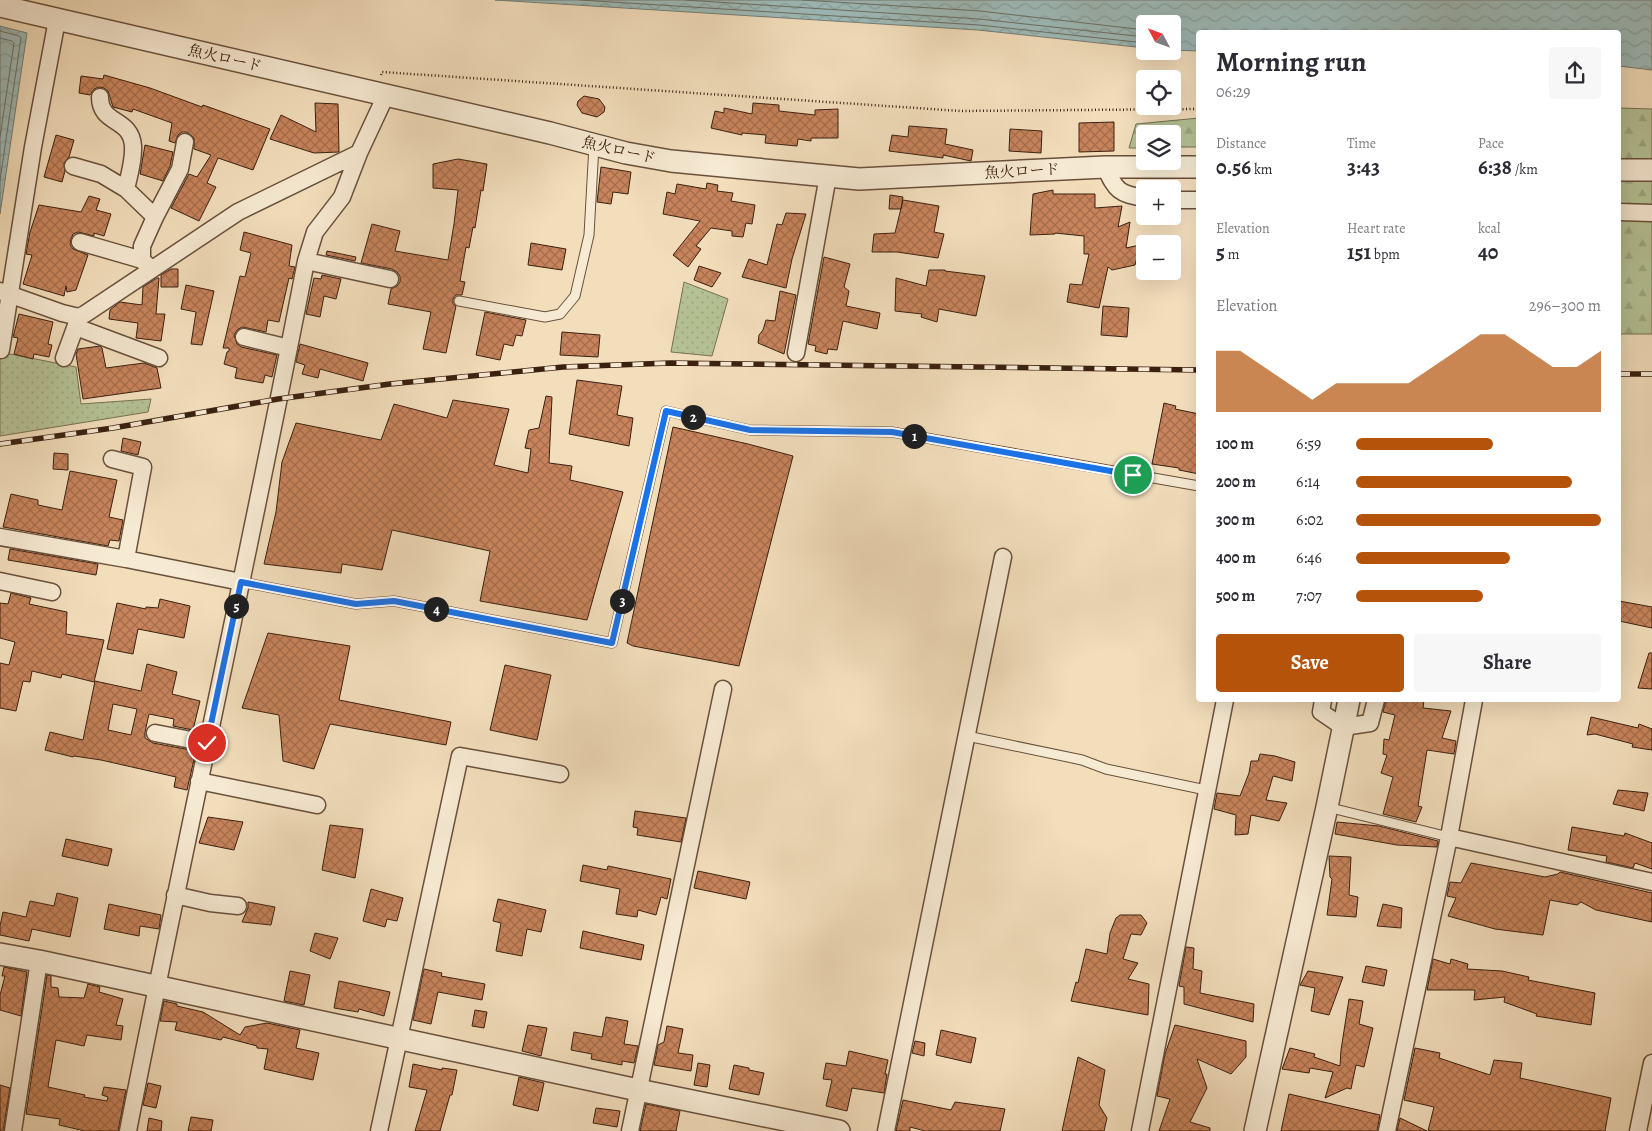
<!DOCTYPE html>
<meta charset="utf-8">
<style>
:root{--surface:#fff;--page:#f7f7f7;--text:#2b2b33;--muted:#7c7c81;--accent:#b45309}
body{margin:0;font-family:Alegreya,"Noto Serif JP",serif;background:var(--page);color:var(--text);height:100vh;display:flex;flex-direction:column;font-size:19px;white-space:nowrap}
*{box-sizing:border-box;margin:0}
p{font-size:16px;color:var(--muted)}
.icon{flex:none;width:28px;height:28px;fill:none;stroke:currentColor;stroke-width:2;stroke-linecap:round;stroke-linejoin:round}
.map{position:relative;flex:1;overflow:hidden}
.panel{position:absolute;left:1196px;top:30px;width:425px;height:672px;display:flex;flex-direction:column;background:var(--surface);border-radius:5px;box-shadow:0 5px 20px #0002}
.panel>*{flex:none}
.needle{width:32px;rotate:311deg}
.controls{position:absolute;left:1136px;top:15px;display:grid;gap:10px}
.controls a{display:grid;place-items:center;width:45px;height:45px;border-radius:5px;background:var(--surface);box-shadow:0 5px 20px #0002;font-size:25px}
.pin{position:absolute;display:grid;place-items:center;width:42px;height:42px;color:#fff;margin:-21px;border:2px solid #fff;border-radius:50%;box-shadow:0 1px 5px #0007}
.km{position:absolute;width:25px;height:25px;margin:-12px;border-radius:50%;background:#222;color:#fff;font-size:14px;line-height:25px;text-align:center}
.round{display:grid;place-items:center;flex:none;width:52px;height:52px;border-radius:5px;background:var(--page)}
.overview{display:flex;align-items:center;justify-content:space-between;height:85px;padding:0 20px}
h1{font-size:28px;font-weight:600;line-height:38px}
.figures{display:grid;grid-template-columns:repeat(3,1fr);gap:8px;height:85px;padding:5px 20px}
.figures div{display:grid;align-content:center}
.figures b{font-size:21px;font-weight:600}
.figures small{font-size:14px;font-weight:400}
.figures p{font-size:14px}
.chart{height:140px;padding:10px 20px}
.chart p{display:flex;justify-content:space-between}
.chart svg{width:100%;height:90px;margin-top:5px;fill:var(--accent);opacity:.7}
.button{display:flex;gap:10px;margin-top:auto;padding:10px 20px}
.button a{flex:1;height:58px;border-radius:5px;background:var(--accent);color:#fff;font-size:20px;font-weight:600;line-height:58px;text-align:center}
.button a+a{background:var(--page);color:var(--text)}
ul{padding:0 20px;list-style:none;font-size:16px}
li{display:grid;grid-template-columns:80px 60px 1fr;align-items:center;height:38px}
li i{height:12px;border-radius:6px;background:var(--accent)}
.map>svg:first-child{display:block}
.grass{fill:url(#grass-dots);stroke:#787152}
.forest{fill:url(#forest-firs);stroke:#787152}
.water{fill:url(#water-waves);stroke:#767d75}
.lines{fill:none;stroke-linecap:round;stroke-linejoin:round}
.shore{stroke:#6c6e64;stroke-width:1}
.building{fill:url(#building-cross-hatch);stroke:#3b2010;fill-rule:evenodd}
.service-casing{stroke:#69503b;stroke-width:11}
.minor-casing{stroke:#69503b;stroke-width:19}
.tertiary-casing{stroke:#69503b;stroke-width:24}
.path{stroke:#3b2010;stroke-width:2.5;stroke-dasharray:1 2.5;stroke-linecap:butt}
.service{stroke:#f7ead3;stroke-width:9}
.minor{stroke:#f7ead3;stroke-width:16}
.tertiary{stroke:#f7ead3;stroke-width:21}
.rail-casing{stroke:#3b2010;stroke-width:5.5}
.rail{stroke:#f7ead3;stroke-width:4;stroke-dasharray:11;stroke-linecap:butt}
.route-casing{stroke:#fff;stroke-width:10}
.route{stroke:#1a73e8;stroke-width:6}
.labels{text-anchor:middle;stroke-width:4.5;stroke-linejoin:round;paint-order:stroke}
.street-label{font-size:15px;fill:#3b2010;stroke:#f7ead3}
</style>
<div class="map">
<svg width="1652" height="1131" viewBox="0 0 1652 1131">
<defs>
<pattern id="grass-dots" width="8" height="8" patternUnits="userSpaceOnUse" patternTransform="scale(1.25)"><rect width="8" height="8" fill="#b5c295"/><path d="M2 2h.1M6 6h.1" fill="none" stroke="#9da67f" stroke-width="1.8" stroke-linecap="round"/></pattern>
<pattern id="forest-firs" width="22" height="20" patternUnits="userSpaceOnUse" patternTransform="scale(1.25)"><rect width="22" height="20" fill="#b5c295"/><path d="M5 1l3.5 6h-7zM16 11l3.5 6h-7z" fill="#9da67f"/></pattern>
<pattern id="water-waves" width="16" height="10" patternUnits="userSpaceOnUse" patternTransform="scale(1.25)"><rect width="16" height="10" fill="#9ebbb9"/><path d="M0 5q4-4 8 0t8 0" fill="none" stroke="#89a09e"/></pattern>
<pattern id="building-cross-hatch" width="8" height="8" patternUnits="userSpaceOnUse" patternTransform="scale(1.25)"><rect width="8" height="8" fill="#c8845c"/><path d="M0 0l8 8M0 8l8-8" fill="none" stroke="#a46c4b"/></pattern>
</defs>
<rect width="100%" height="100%" fill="#f3debc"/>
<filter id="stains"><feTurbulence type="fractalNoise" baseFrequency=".004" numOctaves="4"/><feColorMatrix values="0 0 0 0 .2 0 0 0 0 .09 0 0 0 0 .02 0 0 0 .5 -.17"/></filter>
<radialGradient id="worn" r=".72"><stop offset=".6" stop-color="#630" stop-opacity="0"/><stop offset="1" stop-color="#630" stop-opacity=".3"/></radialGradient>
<path class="grass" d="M684 282 728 299 712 356 671 352Z
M0 352 76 367 81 404 151 399 148 412 0 436Z"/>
<path class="forest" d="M1619 108 1652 109V334H1619Z
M1199 118V147H1173L1172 134H1145V148H1129L1136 124Z"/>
<path class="water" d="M495 0H1652V70L1619 66V32H1199V51L1173 50 1172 24H1145V48L978 30Z
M0 26 27 33 0 214Z"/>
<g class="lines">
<path class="shore" d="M580 0 979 25 1145 43
M685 0 979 19 1145 37
M802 0 980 11 1145 30
M0 31 19 36 21 38 0 180
M0 38 12 41 14 43 0 137"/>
</g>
<path class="building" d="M104 75 150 88 202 107 203 105 270 129 253 170 218 158 207 183 216 187 199 221 171 208 189 174 197 177 211 155 194 149V138L187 132H182L178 135 175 143 169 141 172 123 133 109 132 112 113 107 108 91 104 88 99 87 94 89 90 95 79 93 81 76 103 79Z
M584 96 599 99 605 107 604 112 597 117 582 113 577 105 578 101Z
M315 103 338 104 339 152 314 153 270 139 281 115 316 132Z
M753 103 779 105V111L815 115V110L838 109V138H811V141L798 139 797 146 765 143 766 135 742 133V135L711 128 715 111 724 113V108L752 114Z
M1114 122V151L1079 152V123Z
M909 126 947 129 945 144 973 150 971 161 943 155V158L889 151 892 135 908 137Z
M1010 129 1042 131 1041 153 1009 151Z
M56 135 74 140 69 157 64 163 65 171 62 182 44 177Z
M145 145 173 152 170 166 163 181 140 174Z
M458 159 487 164 483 191 481 190 475 228 473 227 469 248 466 247 460 281 465 282 462 295H456L453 299V304L456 306 446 353 423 349 431 312 388 304 391 289 397 286 400 282V276L397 272 392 269 361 263 372 224 400 231 395 251 448 260 454 224 458 190 433 188V164Z
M601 167 631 172 628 194 613 192 611 204 597 202Z
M707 183 718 185 717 191 733 193 731 201 755 205 752 224 746 223 743 237 732 236V231L711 228 696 246 701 249 688 267 673 255 700 221 663 214 667 192 675 194 677 184 706 189Z
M1053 190V194H1095V208L1122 206 1118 227 1130 222 1126 248 1140 245 1135 265 1112 270 1108 267 1099 308 1067 302 1070 284 1082 285 1089 254H1084V236L1055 233V234L1030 235 1033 194Z
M890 195 903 197 901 209H889Z
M89 196 100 199 96 210 111 214 104 236 94 233V236L78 232 73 234 71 239 70 245 73 249 88 255 76 290 67 292 66 286 64 296 23 284 32 255 26 254 30 232 39 205 81 212Z
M903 200 939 206 934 232 944 234 938 258 897 252H872L874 234 895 233Z
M786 213 806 214 792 259 786 288 742 277 749 259 767 265 777 224 782 225Z
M244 232 292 245 289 266 295 267 292 279 289 278 279 322 268 320 266 332 242 327 237 330 234 335 237 344 241 347 277 355 272 377 265 375 263 383 235 378 237 368 224 364 227 352 229 351V348H223L240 276 245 277 251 253 240 250Z
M531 243 566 249 562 270 528 265Z
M327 251 356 257 355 261 326 255Z
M824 257 850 264 844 287 849 291 846 306 880 313 877 329 843 321 837 350 828 349 827 354 815 351 816 346 808 344Z
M699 266 721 273 712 287 694 280Z
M171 269H178V287H161V275Z
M929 270H945V271L985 276 976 316 939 309 937 322 921 317 922 314 895 311 896 278 926 286Z
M322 275 341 279 336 299 324 296 320 317 306 314 314 278 321 279Z
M157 278H159L156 314H165L161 341 136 338 138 323 109 319 110 310 120 302 142 305 143 287Z
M186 285 214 291 202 345 191 344 196 312 181 309Z
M780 291 796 295 784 354 758 343 759 335 763 330 766 320 775 321Z
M1103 306 1129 308 1127 337 1101 335Z
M485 312 526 320 522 336 516 335 513 346 504 344 500 360 476 355Z
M19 314 53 322 48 344 52 345 49 357 34 354 33 359 14 354 18 338 13 337Z
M562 332 600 335 598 357 560 355Z
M300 344 368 363 363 381 320 369 318 378 302 374 305 365 296 362Z
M100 346 102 348 106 368 144 363 157 368 161 388 83 399 76 354 78 349Z
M577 380 622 386 617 415 633 418 629 446 569 434Z
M546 396 552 397 549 463 572 466 570 480 623 492 587 620 480 601 490 551 392 530 382 570 342 564 341 573 264 564 276 512 282 462 296 423 381 440 394 404 447 418 453 400 509 409 494 465 528 473 531 449 525 448 529 430 539 428Z
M1164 403 1176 406 1175 409 1199 414V474L1179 470V468L1152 464Z
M673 427 748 444 793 456 739 666 633 646 627 643Z
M123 438 141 442 138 455 121 451Z
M54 453 68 454V470L53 469Z
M70 471 117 480 109 517 123 520 119 541 110 540 108 546 3 527 11 494 38 500V505L62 510Z
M10 549 98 564 96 575 8 560Z
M11 593 31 598 29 604 67 612 66 634 104 640 94 682 62 674 61 678 32 671 30 682 23 681 16 711 0 708V663L9 665 15 642 0 638V603L8 604Z
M160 599 190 606 184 638 138 629 133 654 107 649 117 603 146 609V607L158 608Z
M1619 601 1652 607V628L1619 621Z
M268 633 350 646 339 700 451 722 446 745 330 724 314 769 283 761 279 715 242 708Z
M1649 653H1652V689L1638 688Z
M147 664 177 672 172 694 200 701 193 730 173 726 174 719 149 714 145 732V738L153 743 196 751 187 790 174 787 176 777 101 760 74 756 73 757 45 750 50 732 83 740 95 681 141 691ZM113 704 137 709 131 735 108 730Z
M505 665 551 675 537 740 490 730Z
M1386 700H1424L1423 708 1451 711 1442 738 1456 741 1454 754 1427 750 1418 806 1422 807 1416 822 1383 814 1393 777 1381 773 1387 755 1383 754 1384 739 1389 740 1395 715 1383 712Z
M1591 717 1638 728 1639 724 1652 729V750L1632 747 1633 744 1595 734 1587 735Z
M1260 754 1275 756 1295 762 1292 781 1273 776 1266 800 1287 803 1279 821 1251 815 1248 834 1235 835 1236 815 1214 809 1217 793 1240 796 1249 773 1251 761H1258Z
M1618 790 1648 793 1644 811 1613 804Z
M635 811 686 818 681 842 637 835 638 828 633 827Z
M208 817 243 822 234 850 199 843Z
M1337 822 1379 826 1438 841 1437 847 1397 845 1335 834Z
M330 825 363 829 355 878 322 870Z
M1572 827 1624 836 1625 833 1652 843V869L1635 863 1633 868 1606 862 1607 856 1568 850Z
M66 839 112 849 108 866 62 856Z
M1329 856 1351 857 1349 895 1358 897 1356 917 1327 915 1332 879 1330 877Z
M1471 863 1545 877 1558 874 1560 872 1652 893V922L1596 910 1581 902 1577 905 1550 900 1543 935 1495 929 1448 916 1456 898 1447 896 1450 882 1461 883Z
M583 865 607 870 608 866 671 879 667 899 661 897 656 915 638 910 637 917 616 914 620 889 580 881Z
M698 871 750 882 746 899 694 888Z
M371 889 403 898 397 921 387 919 385 927 363 921Z
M57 893 78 898 70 937 32 929 29 941 0 935V926L3 912 26 917 30 901 54 906Z
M498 899 546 910 541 932 527 929 522 956 496 951 501 923 493 921Z
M248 902 275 907 271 925 242 922 248 908Z
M109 904 161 915 159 929 140 926 139 936 104 929Z
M1383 904 1402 908 1401 928 1377 926Z
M1120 915H1141L1147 923 1141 935 1131 934 1123 959 1138 963 1128 979 1149 984 1148 1015 1071 1001 1076 982 1078 983 1086 949 1107 954 1110 933 1116 918Z
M583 931 644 945 641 960 580 948Z
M315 933 338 938 330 959 310 951Z
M1186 947 1194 948 1193 969 1202 971 1200 993 1254 1004 1253 1022 1184 1004V987L1179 986Z
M1433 959 1450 964 1451 959 1468 964 1467 969 1502 971 1529 977 1528 980 1595 993 1591 1025 1536 1016 1537 1014 1504 1002 1505 997 1474 1000 1475 990H1427Z
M1366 966 1387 970 1384 986 1362 982Z
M4 967 27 972 21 1016 0 1010V995L5 976H2Z
M424 969 442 973 441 976 485 984 482 1000 438 992 431 1024 413 1020Z
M290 971 310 975 304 1005 284 1001Z
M1308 971 1343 977 1329 1015 1311 1011 1315 988 1300 985Z
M47 975 51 976V987L58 988 59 997 84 998 88 984 100 987 99 992 123 999 116 1025 123 1026 121 1040 87 1035 84 1046 56 1040 48 1087 85 1095 84 1097 107 1101 108 1097 102 1095 104 1087 126 1090 118 1131H85L59 1125 60 1119 26 1114Z
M339 981 390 992 384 1016 359 1009 358 1012 334 1008Z
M1349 999 1363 1001 1359 1024 1373 1028 1364 1067 1356 1065 1351 1089 1347 1088 1325 1098 1333 1072 1310 1068 1309 1073 1282 1069 1290 1048 1315 1054 1314 1057 1340 1066 1341 1050Z
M164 1001 177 1004V1006L203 1012 240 1035 245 1027 267 1023 300 1030 296 1048 319 1053 313 1080 264 1069 268 1049 257 1048V1046L223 1037 221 1040 175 1030 177 1022 160 1021Z
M475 1010 487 1012 484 1028 472 1026Z
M606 1017 628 1021 624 1044 638 1046 634 1063 622 1061V1065L591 1059 592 1054 571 1050 574 1032 602 1037Z
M528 1025 547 1028 541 1056 522 1051Z
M1175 1025 1246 1041V1057L1231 1074 1197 1059 1207 1088 1190 1122 1210 1128V1131H1159L1170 1099 1157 1096 1165 1054Z
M667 1026 683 1029 678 1053 693 1055 691 1071 654 1065 658 1045 664 1042Z
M941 1030 976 1038 971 1063 936 1055Z
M915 1041 925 1043 924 1056 912 1053Z
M1415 1048 1440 1053 1439 1058 1490 1075 1494 1060 1522 1063 1520 1078 1611 1098 1605 1131H1428L1434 1107 1404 1100Z
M849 1051 888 1060 885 1074H887L884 1093 852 1088 847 1111 826 1106 832 1080 823 1079 826 1063 846 1066Z
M1078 1057 1105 1070 1099 1105 1107 1118 1104 1131H1062Z
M698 1063 710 1065 707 1087 694 1085Z
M413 1064 442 1070V1068L457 1070 452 1095H450L440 1131H415L427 1090 409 1087Z
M734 1065 749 1068V1070L764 1073 759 1095 729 1089Z
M519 1077 544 1083 538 1111 513 1105Z
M148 1083 161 1086 156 1108 143 1105Z
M0 1085 10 1088 3 1131H0Z
M1289 1094 1380 1115 1377 1131H1281Z
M903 1100 951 1110 955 1102 1005 1109 1000 1131H925L910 1127V1131H896Z
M646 1104 680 1111 676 1131H640Z
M596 1108 620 1111 617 1127 593 1123Z
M191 1117 213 1120 211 1131H188Z
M149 1118 162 1121 161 1131H147Z
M1400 1118 1427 1131H1397Z"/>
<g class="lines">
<defs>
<path id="service" d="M459 301 545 317 560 314 575 296 589 235 594 145
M241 582 356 604 394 601 612 643 666 411 750 430 892 432 1199 486
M967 736 1082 760 1106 769 1206 790
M1327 807 1449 837"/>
<path id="minor" d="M100 97C100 125 131 117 133 146 134 160 129 176 126 189
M73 166 101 174 126 189 155 217 142 246V260
M1105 167C1116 191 1119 194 1145 198
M1172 200H1199
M1619 212 1652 213
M155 217 180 169 185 142
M80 242 142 260 149 267
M306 261 390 279
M0 291 62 313 79 317 85 314 238 212 359 153 386 95
M76 327 159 358
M244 337 289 348
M1 350 33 147 57 20
M796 353 828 176
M64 358 79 317
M112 459 143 467 126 559
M0 537 126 559 241 582
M0 581 52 592
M1323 700 1321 712 1343 727 1370 723 1376 700
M155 733 207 743
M199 781 317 805
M1449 837 1652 882
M175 895 210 903 238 906
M13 1131 39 961
M128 1131C185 841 250 552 306 261L315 232 342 197 359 153
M379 1131 460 756 560 774
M630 1131 723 689
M886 1131 1003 557
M1140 1131 1225 700
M1387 1131 1449 837 1474 700
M1638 1131 1652 1063"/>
<path id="tertiary" d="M0 6 550 133 626 153 671 161 859 179 1105 167H1199
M1619 170H1652
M0 954 39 961 638 1090 839 1131
M1255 1131 1327 807 1349 700"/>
</defs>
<use href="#service" class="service-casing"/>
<use href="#minor" class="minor-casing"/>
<use href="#tertiary" class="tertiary-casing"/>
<path class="path" d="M381 75 382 72 961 111 1199 109"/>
<use href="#service" class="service"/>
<use href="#minor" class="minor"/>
<use href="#tertiary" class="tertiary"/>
<defs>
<path id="rail" d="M1619 374H1652
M0 444 113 428 278 399 390 384 563 367 670 363 1199 370"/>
</defs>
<use href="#rail" class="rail-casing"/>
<use href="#rail" class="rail"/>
</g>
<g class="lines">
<defs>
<path id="route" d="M207 743 241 582 356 604 394 601 612 643 666 411 750 430 892 432 1133 475"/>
</defs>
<use href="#route" class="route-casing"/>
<use href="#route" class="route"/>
</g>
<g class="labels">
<g class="street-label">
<text transform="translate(225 58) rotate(13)" y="5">魚火ロード</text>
<text transform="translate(619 150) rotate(13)" y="5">魚火ロード</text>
<text transform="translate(1022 171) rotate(-3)" y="5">魚火ロード</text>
</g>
</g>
<rect width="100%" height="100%" filter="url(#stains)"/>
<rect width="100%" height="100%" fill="url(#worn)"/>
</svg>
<div class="controls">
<a><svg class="needle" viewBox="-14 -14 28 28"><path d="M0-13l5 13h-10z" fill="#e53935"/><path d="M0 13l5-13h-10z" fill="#7c7c81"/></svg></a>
<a><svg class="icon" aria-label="locate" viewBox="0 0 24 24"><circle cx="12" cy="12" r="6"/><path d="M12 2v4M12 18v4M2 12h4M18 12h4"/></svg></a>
<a><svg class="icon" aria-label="layers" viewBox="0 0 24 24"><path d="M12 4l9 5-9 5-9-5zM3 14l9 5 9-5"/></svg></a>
<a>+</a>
<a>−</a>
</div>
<div class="pin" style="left:1133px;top:475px;background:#1e9e55"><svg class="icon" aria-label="arrive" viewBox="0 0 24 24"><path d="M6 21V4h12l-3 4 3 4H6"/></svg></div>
<div class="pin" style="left:207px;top:743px;background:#d93025"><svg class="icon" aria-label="check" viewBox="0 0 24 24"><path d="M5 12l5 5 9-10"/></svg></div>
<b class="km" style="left:914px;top:436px">1</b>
<b class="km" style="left:693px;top:417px">2</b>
<b class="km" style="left:622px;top:601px">3</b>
<b class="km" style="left:436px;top:609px">4</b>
<b class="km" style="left:236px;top:606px">5</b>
<section class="panel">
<div class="overview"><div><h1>Morning run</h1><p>06:29</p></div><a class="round"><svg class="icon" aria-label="share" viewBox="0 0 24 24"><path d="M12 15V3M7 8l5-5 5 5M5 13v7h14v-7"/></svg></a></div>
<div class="figures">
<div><p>Distance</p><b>0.56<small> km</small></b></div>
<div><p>Time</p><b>3:43</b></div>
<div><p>Pace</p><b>6:38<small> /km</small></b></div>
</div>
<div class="figures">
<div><p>Elevation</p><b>5<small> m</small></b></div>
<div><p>Heart rate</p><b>151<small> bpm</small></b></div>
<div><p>kcal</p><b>40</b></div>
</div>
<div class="chart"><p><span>Elevation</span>296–300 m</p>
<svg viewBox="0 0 160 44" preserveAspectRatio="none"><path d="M0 44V14L10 14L20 22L30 30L40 38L50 30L60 30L70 30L80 30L90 22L100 14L110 6L120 6L130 14L140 22L150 22L160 14V44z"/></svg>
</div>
<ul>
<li><b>100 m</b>6:59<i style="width:56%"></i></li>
<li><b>200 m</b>6:14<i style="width:88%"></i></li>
<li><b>300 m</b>6:02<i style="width:100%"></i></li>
<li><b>400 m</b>6:46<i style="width:63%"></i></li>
<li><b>500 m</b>7:07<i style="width:52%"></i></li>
</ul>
<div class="button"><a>Save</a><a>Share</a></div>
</section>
</div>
